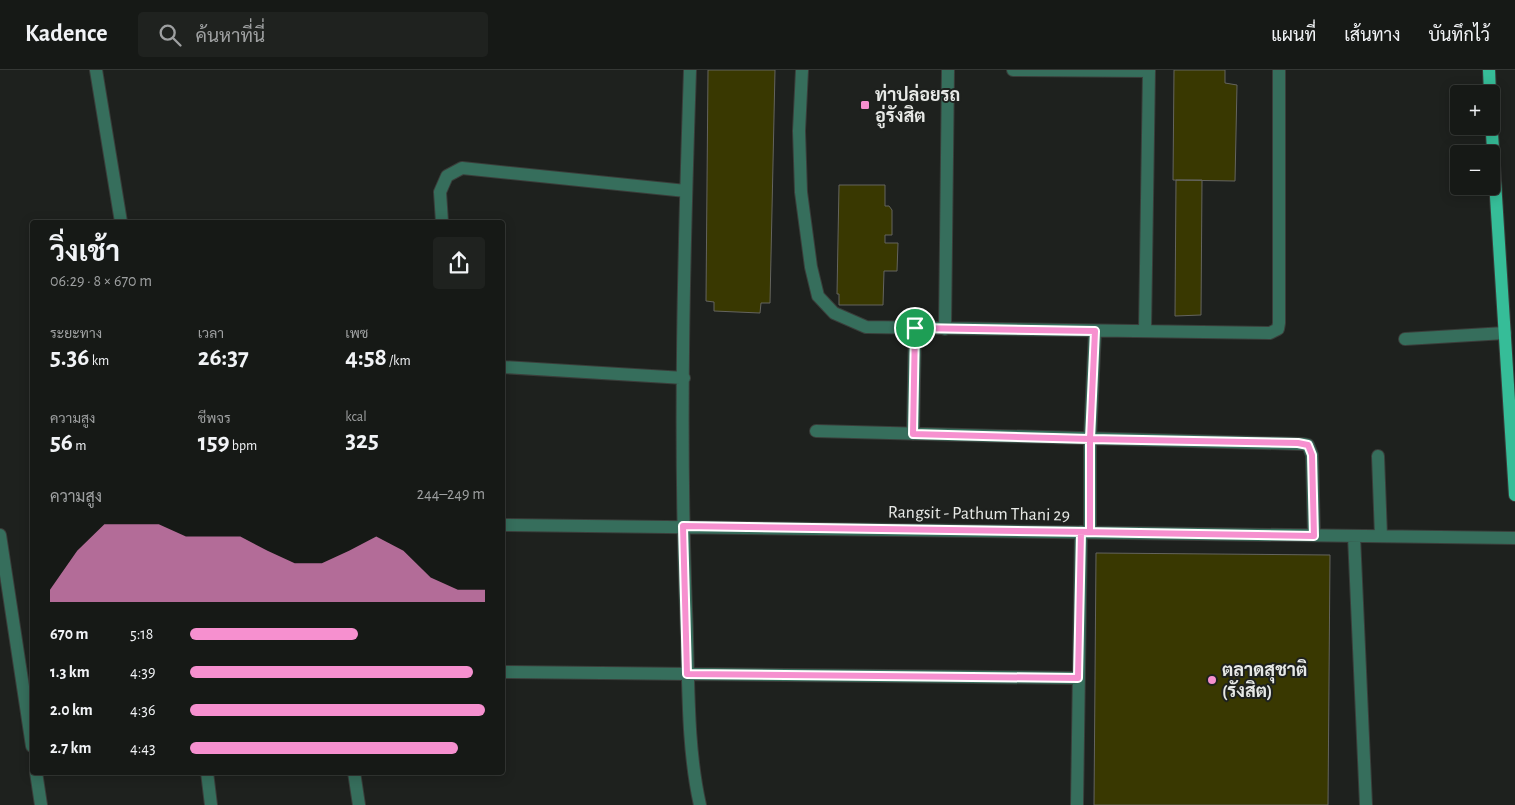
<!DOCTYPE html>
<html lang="th">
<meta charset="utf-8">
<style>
:root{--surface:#161916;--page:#1f221f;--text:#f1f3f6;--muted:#9ea0a1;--line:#353835;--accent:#f690cf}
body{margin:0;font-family:"Alegreya Sans",Sarabun,sans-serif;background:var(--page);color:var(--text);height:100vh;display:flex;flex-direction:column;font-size:19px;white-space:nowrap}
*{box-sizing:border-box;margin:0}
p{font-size:16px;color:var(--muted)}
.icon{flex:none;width:28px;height:28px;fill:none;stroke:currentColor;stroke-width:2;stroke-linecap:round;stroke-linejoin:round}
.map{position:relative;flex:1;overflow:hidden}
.details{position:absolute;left:30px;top:150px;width:475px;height:555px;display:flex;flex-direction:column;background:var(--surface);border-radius:5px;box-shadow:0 2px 12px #0003,0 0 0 1px var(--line)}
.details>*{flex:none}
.controls{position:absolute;left:1450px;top:15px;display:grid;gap:10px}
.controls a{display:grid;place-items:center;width:50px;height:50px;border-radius:5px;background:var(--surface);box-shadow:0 2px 12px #0003,0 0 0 1px var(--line);font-size:25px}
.pin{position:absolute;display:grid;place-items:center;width:42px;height:42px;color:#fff;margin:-21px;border:2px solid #fff;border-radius:50%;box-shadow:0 1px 5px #0007}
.round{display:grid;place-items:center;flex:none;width:52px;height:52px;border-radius:5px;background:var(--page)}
.summary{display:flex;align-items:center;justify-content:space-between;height:85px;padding:0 20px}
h1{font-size:28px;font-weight:700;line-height:38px}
.stats{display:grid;grid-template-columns:repeat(3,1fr);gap:8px;height:85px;padding:5px 20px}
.stats div{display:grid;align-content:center}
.stats b{font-size:25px;font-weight:700}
.stats small{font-size:14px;font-weight:400}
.stats p{font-size:14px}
.chart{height:140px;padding:10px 20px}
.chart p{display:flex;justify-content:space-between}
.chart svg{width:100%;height:90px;margin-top:5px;fill:var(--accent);opacity:.7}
ul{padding:0 20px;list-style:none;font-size:16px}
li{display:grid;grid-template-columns:80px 60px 1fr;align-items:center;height:38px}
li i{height:12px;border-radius:6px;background:var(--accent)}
header{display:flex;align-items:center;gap:30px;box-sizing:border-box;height:70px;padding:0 25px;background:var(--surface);border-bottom:1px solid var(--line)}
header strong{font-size:24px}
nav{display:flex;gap:28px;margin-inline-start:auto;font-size:18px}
.search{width:350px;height:45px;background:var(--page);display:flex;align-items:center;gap:12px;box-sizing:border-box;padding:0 18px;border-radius:5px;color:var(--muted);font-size:19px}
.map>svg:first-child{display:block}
.building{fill:#393801;stroke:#64645f}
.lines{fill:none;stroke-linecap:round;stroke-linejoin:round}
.minor-casing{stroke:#3a3d3a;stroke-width:14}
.major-casing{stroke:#3a3d3a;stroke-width:14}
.minor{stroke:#366e5c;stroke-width:12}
.major{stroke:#36bd98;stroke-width:12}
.route-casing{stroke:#fff;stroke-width:10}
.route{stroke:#f690cf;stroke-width:6}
.poi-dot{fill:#f690cf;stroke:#1e211e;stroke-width:2}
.labels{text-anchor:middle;stroke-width:4;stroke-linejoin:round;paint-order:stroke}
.poi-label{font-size:18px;font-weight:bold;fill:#e7e9e6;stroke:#1e211e;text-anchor:start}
.street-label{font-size:18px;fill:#e7e9e6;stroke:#1e211e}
</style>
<header>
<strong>Kadence</strong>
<div class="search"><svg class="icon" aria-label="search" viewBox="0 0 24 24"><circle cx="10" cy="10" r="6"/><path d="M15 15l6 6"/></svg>ค้นหาที่นี่</div>
<nav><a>แผนที่</a><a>เส้นทาง</a><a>บันทึกไว้</a></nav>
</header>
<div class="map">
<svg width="1515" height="735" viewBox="0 0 1515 735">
<rect width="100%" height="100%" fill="#1e211e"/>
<path class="building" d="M708 0H775L770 233H761L760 243 714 241V232L706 231Z
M1174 0H1225V13L1237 15 1235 111 1173 110Z
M1176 110H1202L1201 245 1175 246Z
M839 115H885V136H889L892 140V165H885V173H898L897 201H884L883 235H839V224H837Z
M1096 483 1330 485 1328 735H1094Z"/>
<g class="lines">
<defs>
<path id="minor" d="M96 0 121 152
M690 0C684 180 679 360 686 539 689 603 686 673 700 735
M802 0 799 61 801 122 811 197 818 226 834 243 866 257 1270 263 1278 259 1279 253V0
M1013 0 1149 1
M442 152 440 122 447 106 462 98 686 121
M945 259 948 0
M1145 261 1149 0
M1405 269 1505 263
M502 297 684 308
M816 361 1303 374 1308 375 1312 385 1314 465
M913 364 915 258
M1378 386 1381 466
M502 455 1515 468
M1090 461V369L1095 261
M0 465 32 676
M1354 466 1366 735
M502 602 1078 608
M36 702 41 735
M207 702 211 735
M354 702 359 735
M1077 735 1081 462"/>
<path id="major" d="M1489 0 1490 24
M1491 48 1515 425"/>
</defs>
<use href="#minor" class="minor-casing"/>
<use href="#major" class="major-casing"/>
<use href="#minor" class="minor"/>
<use href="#major" class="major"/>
</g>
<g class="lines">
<defs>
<path id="route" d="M915 258 913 364 1090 369V462L683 456 687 604 1078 608 1081 462 1314 466 1312 385 1308 375 1298 373 1090 369 1095 261 915 258"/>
</defs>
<use href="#route" class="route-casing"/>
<use href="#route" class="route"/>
</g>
<g class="poi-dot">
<rect x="860" y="30" width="10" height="10" rx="2.5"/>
<circle cx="1212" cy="610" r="5"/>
</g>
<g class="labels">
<g class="poi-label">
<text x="875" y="31">ท่าปล่อยรถ<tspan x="875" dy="21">อู่รังสิต</tspan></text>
<text x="1222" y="606">ตลาดสุชาติ<tspan x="1222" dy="21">(รังสิต)</tspan></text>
</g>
<g class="street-label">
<text transform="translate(979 443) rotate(1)" y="6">Rangsit - Pathum Thani 29</text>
</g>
</g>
</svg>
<div class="controls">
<a>+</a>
<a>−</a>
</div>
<div class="pin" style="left:915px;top:258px;background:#1e9e55"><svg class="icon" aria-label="arrive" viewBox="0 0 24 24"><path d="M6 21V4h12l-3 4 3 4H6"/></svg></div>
<section class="details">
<div class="summary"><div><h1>วิ่งเช้า</h1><p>06:29 · 8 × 670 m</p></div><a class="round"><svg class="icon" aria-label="share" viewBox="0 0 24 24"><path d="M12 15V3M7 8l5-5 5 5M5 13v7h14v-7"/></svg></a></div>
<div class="stats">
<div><p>ระยะทาง</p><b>5.36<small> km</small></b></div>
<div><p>เวลา</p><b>26:37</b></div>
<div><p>เพซ</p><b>4:58<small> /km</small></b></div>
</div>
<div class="stats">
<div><p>ความสูง</p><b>56<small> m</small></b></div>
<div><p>ชีพจร</p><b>159<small> bpm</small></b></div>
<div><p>kcal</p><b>325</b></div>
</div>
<div class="chart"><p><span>ความสูง</span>244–249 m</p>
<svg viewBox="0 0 160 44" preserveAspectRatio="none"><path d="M0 44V38L10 19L20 6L30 6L40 6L50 12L60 12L70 12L80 19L90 25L100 25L110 19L120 12L130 19L140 32L150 38L160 38V44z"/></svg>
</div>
<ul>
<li><b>670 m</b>5:18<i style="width:57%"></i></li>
<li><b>1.3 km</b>4:39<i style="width:96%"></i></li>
<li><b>2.0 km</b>4:36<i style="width:100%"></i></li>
<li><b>2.7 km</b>4:43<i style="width:91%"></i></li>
</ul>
</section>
</div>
